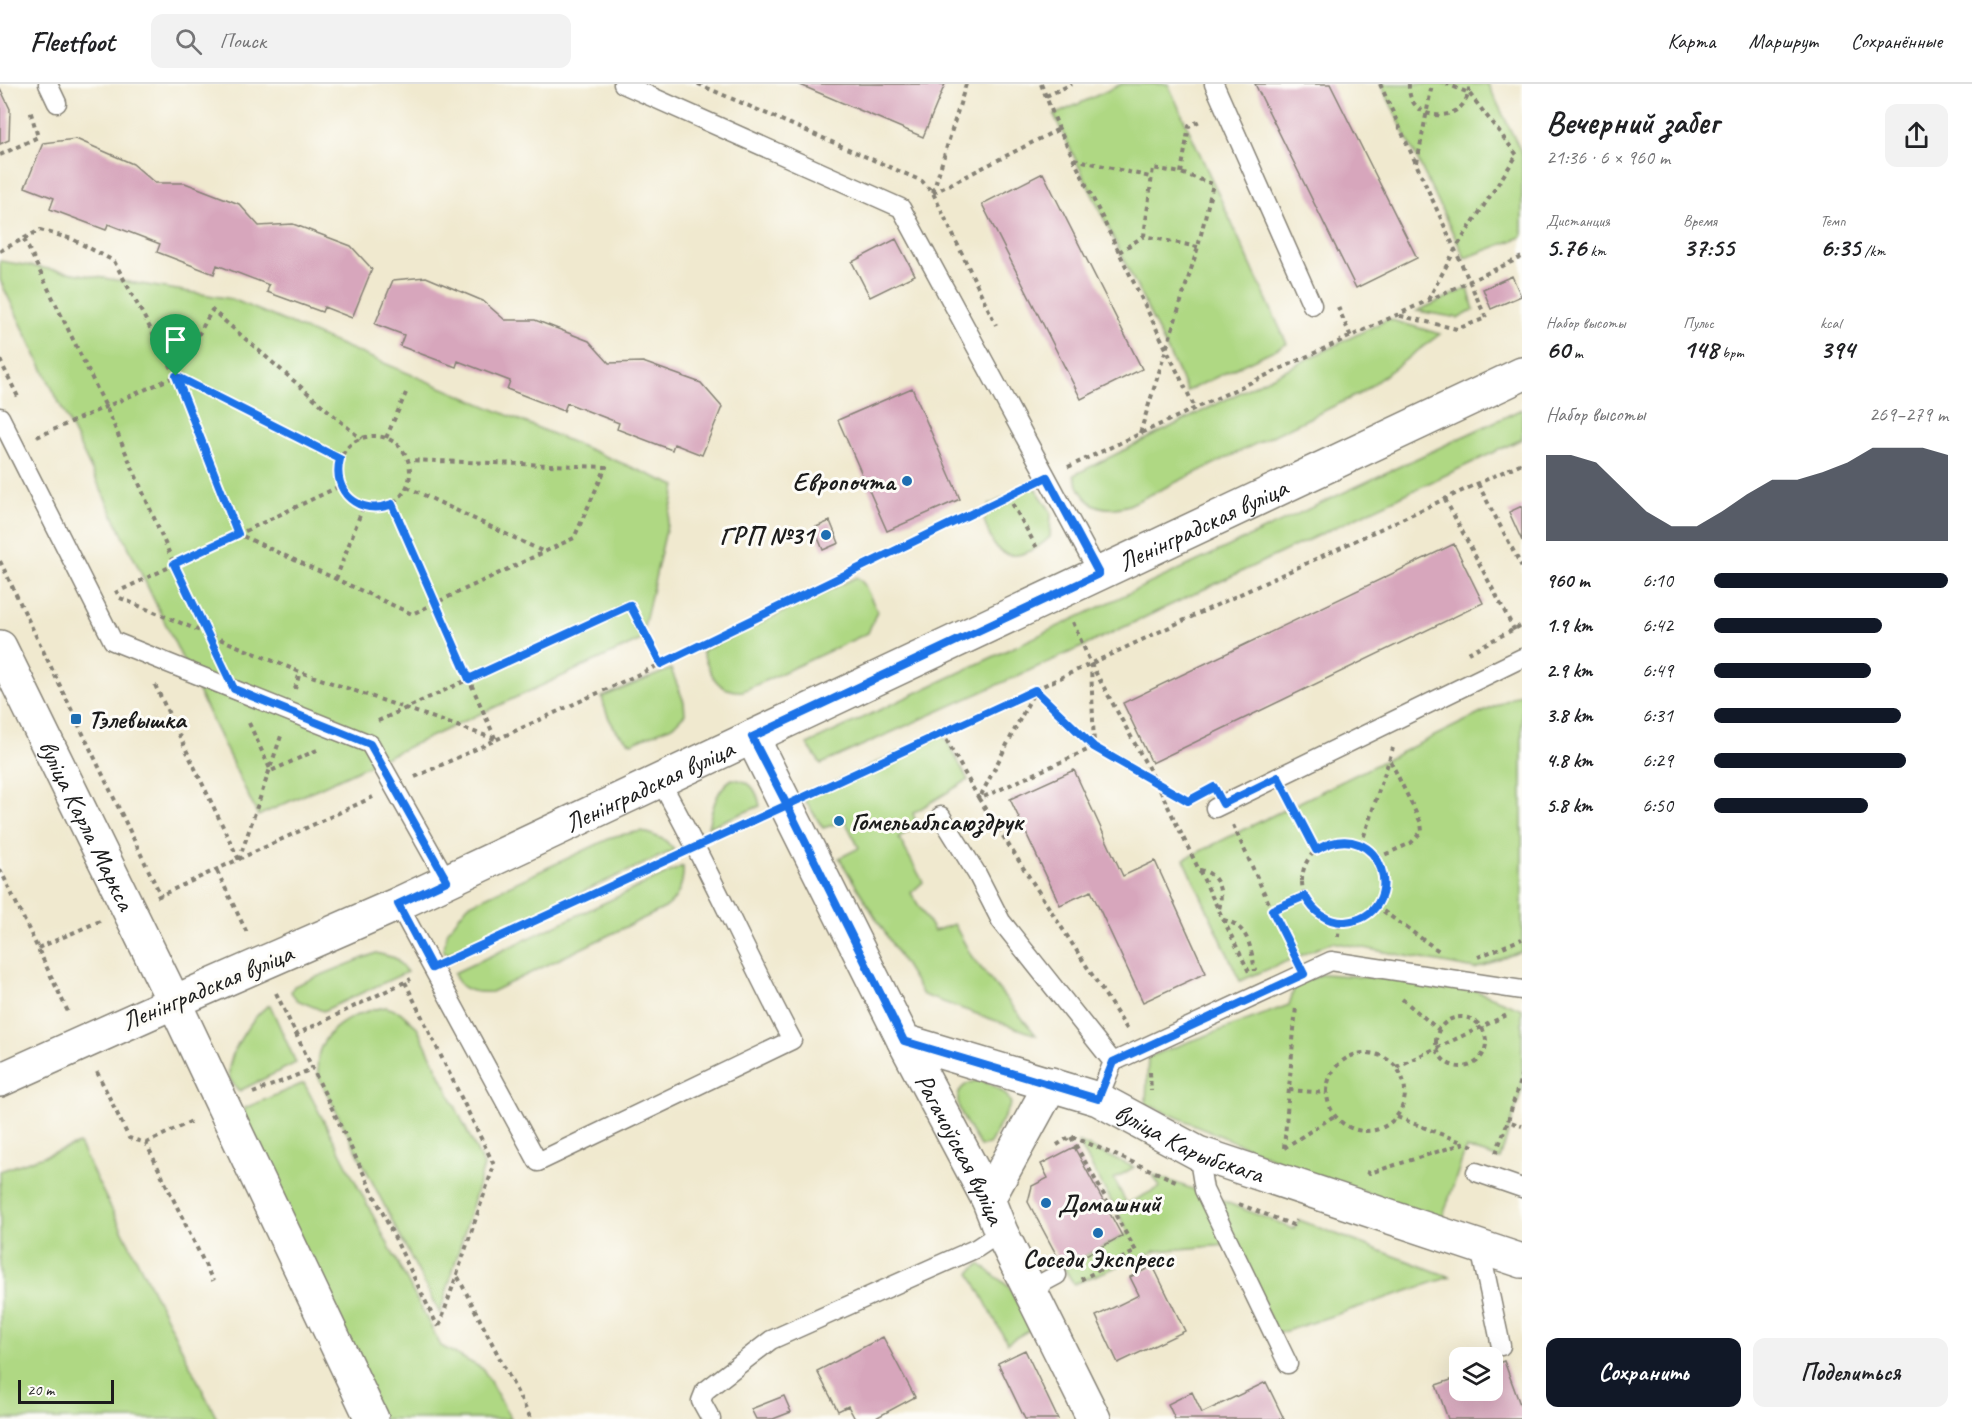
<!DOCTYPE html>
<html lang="ru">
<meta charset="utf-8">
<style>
:root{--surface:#fff;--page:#f2f2f2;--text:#202124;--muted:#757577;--line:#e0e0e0;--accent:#111827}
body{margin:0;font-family:Caveat,sans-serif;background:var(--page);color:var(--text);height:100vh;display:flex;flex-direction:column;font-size:22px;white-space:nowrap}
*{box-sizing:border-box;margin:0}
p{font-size:20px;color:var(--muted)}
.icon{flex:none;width:33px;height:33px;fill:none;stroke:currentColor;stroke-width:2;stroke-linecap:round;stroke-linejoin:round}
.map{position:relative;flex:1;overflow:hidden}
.drawer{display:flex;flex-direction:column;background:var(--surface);width:450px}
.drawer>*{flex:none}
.buttons{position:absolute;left:1449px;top:1263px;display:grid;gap:12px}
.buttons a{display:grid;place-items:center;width:54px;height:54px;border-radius:12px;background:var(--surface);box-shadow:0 6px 24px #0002;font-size:30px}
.scale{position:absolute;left:18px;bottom:15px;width:96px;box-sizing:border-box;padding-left:6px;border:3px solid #1c1c1c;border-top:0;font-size:16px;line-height:21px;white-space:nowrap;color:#1c1c1c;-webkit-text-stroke:4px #fdfcf7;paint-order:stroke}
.pin{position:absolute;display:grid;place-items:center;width:51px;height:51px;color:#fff;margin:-62px -26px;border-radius:50% 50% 50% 0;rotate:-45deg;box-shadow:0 0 6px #0007}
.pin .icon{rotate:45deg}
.round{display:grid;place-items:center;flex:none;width:63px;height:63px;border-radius:12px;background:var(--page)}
.head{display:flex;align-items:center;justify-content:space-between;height:102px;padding:0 24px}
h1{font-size:33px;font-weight:700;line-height:45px}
.metrics{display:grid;grid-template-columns:repeat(3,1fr);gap:9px;height:102px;padding:6px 24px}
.metrics div{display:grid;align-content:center}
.metrics b{font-size:26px;font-weight:700}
.metrics small{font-size:16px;font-weight:400}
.metrics p{font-size:16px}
.chart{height:168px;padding:12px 24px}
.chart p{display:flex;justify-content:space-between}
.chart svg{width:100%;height:108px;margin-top:6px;fill:var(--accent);opacity:.7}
.primary-button{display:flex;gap:12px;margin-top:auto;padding:12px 24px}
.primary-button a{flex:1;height:69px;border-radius:12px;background:var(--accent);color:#fff;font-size:24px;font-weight:700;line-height:69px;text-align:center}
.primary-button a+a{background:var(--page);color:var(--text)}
ul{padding:0 24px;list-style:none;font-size:20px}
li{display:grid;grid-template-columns:96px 72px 1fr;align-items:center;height:45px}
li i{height:15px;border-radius:8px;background:var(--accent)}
header{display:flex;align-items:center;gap:36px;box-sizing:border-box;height:84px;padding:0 30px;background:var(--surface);border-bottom:2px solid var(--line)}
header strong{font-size:28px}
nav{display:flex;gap:33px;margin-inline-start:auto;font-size:21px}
.search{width:420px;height:54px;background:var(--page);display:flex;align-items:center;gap:15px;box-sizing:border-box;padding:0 21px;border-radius:12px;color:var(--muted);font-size:22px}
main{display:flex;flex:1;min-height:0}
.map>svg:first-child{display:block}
.green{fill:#afd883;stroke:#667a50;stroke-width:1.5}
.building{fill:#d7a6bc}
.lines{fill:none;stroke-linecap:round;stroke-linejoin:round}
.service-casing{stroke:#868276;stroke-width:21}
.minor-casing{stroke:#868276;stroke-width:36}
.secondary-casing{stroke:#868276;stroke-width:36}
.path{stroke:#868276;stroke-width:4;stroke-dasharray:4.5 4.5;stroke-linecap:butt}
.service{stroke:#fff;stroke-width:18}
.minor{stroke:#fff;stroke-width:33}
.secondary{stroke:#fff;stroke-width:33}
.route-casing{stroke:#fff;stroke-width:12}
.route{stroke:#1a73e8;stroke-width:8}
.poi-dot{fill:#1f6fb2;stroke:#fdfcf7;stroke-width:2}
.labels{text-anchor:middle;stroke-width:6;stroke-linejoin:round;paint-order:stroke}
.poi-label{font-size:26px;font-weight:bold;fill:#1c1c1c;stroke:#fdfcf7;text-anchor:start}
.street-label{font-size:26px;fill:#1c1c1c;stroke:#fdfcf7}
</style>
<header>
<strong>Fleetfoot</strong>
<div class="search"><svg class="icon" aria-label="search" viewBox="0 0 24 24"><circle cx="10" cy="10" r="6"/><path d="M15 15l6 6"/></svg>Поиск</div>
<nav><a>Карта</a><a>Маршрут</a><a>Сохранённые</a></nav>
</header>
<main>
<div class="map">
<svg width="1522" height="1335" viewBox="0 0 1522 1335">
<rect width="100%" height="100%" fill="#fdfcf7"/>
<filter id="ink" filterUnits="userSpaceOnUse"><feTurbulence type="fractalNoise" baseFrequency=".0167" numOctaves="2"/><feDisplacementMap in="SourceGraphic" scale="12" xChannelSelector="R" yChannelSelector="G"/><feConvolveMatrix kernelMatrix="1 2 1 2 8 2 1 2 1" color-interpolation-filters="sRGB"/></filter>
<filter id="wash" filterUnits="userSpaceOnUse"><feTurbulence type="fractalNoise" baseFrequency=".008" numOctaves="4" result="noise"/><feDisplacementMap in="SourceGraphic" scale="24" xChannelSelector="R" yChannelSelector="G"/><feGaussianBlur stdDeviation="1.35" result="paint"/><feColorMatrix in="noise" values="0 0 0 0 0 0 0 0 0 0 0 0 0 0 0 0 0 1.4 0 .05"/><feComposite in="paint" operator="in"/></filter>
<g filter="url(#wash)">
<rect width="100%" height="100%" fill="#f0e9cf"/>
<path class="green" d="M1122 0H1168L1287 260 1187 307 1054 31Z
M1381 0H1488L1522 70V153L1465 174Z
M0 177 232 215 676 402 641 556 258 732 0 196Z
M1468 204 1474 226 1459 234 1417 227Z
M1388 235 1440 250 1361 309 1129 421C1099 430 1083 420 1074 391Z
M1522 325V355L1084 562 821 680 807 660Z
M1033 400 1051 428 1050 453C1037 465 1011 482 995 462 990 456 987 444 984 436L989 421Z
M857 493 864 500 877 527 868 549 743 607C716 609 710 589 702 567Z
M671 585 684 618 685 630 674 641 632 659C614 650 606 632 602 613Z
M1522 609V867L1475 885 1332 858 1240 897 1184 775Z
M942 648 968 696 913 729 917 741 899 754 923 798 911 809 934 847 954 840 972 873 1036 951 923 911 839 774 859 764 845 737 823 744 803 713Z
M732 695C749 696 757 704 760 722L708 743C712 726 716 705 732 695Z
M642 747 665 756 674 766 447 870 443 866 448 846 468 821 615 752Z
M683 782C684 797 679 815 665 824L491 908C474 909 459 907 454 889Z
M376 869 395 874 407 888 323 927 297 916 291 908 294 902Z
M1323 890 1459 900 1522 925V1005L1500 1075 1466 1064 1442 1135 1296 1084 1146 1020 1148 973 1289 921 1295 902Z
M270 921 296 979 239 1007C236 1003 232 999 230 995 223 976 254 928 270 921Z
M386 923 400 928 417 943 484 1082 440 1230 319 994C309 951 349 929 386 923Z
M980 996C992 1001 1007 1006 1011 1020L989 1061 980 1062C966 1039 938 1003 980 996Z
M304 999 441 1262 483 1285 511 1335H378L244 1030 245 1024Z
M1078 1058 1134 1083 1114 1095 1127 1120 1160 1103 1153 1091 1201 1108 1226 1161 1156 1167 1074 1200 1063 1183 1129 1149Z
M79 1060 217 1335H0V1087Z
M1210 1112 1294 1145 1299 1136 1450 1193 1277 1250Z
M980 1180 1009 1203 1031 1245 1007 1259 970 1189Z"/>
<g id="blocks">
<path class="building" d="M798 0H945L923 53Z
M1255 0H1330L1417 174 1356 204Z
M0 4 10 25 9 56 0 60Z
M76 55 133 80 155 99H185L239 120 259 142 293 140 351 162 372 185 352 234 324 223 322 228 267 208 269 201 217 181 214 190 157 168 160 160 108 140 106 146 50 125 54 114 25 103 43 59Z
M1043 89 1142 285 1081 315 982 120Z
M896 155 915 191 870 213 852 178Z
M1512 192 1521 212 1491 225 1483 205Z
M426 193 483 217 505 236H535L589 257 609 279 643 278 701 299 722 323 702 371 674 360 672 366 617 345 619 339 567 319 564 327 507 305 510 297 458 277 456 283 400 262 404 251 375 240 393 196Z
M912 304 960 415 887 447 838 336Z
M1522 422V457L1509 428Z
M830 437 839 459 823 466 814 444Z
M1454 460 1483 519 1152 679 1123 619Z
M1074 686 1123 792 1155 777 1206 889 1143 918 1091 807 1060 821 1010 715Z
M1074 1063 1122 1152 1063 1183 1028 1118 1032 1102 1048 1094 1041 1080Z
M1153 1182 1185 1247 1118 1279 1096 1232 1139 1211 1130 1193Z
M883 1253 915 1313 874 1335H855L848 1322 838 1327 817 1287Z
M1025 1266 1058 1335H1025L998 1279Z
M1504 1277 1522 1326V1335H1448L1436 1301 1460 1293V1306H1492V1281Z
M1266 1298 1284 1335H1175L1168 1320 1192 1308 1202 1329Z
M784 1312 791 1328 773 1335H756L751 1325Z"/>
</g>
</g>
<g filter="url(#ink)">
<use href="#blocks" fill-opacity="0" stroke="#868276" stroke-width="1.5"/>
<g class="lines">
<defs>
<path id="service" d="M48 0 57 19
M623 0 901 124 1099 490
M1214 0 1312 221
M0 333 113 557 370 660 447 797
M1215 724 1522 574
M941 732 977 790 1001 837 1113 978
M398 820 538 1078 792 956C746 870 708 781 660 697
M1098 1015 1113 978 1331 877 1522 906
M1198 1069 1204 1106 1288 1280
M1476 1088 1522 1104
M1480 1164 1501 1262
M1029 1206 1057 1191
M711 1335 701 1317 705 1307 771 1256 977 1164 1001 1148"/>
<g id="minor">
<path id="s1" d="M752 653 904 957 1098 1015 1198 1069 1522 1177"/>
<path id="s2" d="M904 957 988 1115 1001 1148 1094 1335"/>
<path d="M0 996 174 918"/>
<path d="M988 1115 1051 1000"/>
</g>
<g id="secondary">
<path id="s3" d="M0 563 174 918 372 1335"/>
<path id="s4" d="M174 918 398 820 1522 290"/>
</g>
</defs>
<use href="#service" class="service-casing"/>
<use href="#minor" class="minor-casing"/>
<use href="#secondary" class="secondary-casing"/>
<path class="path" d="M698 0 922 97 933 109 996 241
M1041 0 1059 45 1195 324
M1380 0 1486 234 1457 245 1397 231
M1409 0C1406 41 1471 42 1469 0
M1046 12 1072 0
M0 71 38 53 30 26
M1074 75 1150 93
M1417 79 1432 0
M1181 89 1189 42 1202 36
M933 108 966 0
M933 109 1059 45
M24 155 106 323 174 480 218 572
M0 167 40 146 72 155 114 177 176 292 238 450 412 530 574 454 606 383 408 376
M1119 168 1144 152
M1428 216 1456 164 1517 71 1469 9 1447 0
M1338 223 1351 253
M0 276 19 315
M177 293 340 375
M1140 349 1198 163 1213 100 1181 89 1153 84 1144 152 1198 163
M338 388a36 36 0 1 1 72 0a36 36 0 1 1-72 0Z
M37 353 176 292 212 226 361 355
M386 354 406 309
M1068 383 1522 173
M1478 400 1522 483
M407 403 542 467
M1008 412 1037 464
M1445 415 1515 547
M391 420 495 654
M0 477 161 812
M336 495 363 423
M115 509 340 402
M120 514 300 588 495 655
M1073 538 1091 580 1156 698 1249 888
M1468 569 1522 541
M155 601 239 776
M295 605 300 588
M378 637 630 521 661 580
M249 639 271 687 317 666
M942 648 979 715 1035 606 1094 663 1091 581
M415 693 661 580 1024 404
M815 708 1522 379
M1289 714 1316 766
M1233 741 1272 826 1305 812
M718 754 757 735
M1302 797a41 41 0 1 1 82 0a41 41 0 1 1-82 0Z
M1361 761 1393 664
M1377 774 1411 759 1422 747 1421 739 1389 674
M239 776 281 652
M0 785 69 930
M1199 786C1218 788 1224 808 1219 825
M217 787 248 851
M157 813 373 713
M1376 822 1439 867
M1272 826 1293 868
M1223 836C1249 841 1251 865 1255 887
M1338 853 1339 838
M38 864 100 837
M455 873 673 774
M1478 873 1522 855
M405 898 494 1081 439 1243
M276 909 438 1243
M1402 915 1439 946
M1436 958a25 25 0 1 1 50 0a25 25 0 1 1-50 0Z
M1127 945 979 715 1094 663 1188 717 1193 714
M295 951 411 895
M1327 1008a39 39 0 1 1 78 0a39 39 0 1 1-78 0Z
M1396 983 1507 931
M97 988 129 1054 146 1059 213 1197
M1150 988 1151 1007
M1522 989 1508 1037 1522 1042
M1289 1006 1326 1009
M253 1009 312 985
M1397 1033 1464 1059
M1071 1053 1136 1167 1080 1196
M146 1059 194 1036
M1057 1061 1071 1052 1176 1097
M1284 1064 1296 922
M1284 1064 1334 1032
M1496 1069 1508 1037
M1366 1088 1370 1089 1465 1059 1473 1062
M1239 1120 1293 1141 1296 1136
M458 1193 531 1335"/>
<use href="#service" class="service"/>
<use href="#minor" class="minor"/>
<use href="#secondary" class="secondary"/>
</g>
</g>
<g class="lines" filter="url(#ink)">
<defs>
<path id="route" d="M176 292 238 450 174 480 234 605 370 660 447 797 398 820 432 884 787 721 904 957 1098 1015 1113 978 1304 890 1272 826 1305 812C1313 827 1327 839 1345 838 1412 832 1384 727 1316 766L1278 693 1223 720 1214 703 1188 717 1094 663 1035 606 787 721 752 653 1099 490 1047 393 661 580 630 521 469 595 392 420C360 433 331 408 340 375L176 292"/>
</defs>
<use href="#route" class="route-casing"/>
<use href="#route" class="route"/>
</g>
<g class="poi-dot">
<circle cx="907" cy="397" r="6"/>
<circle cx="826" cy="451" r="6"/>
<rect x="70" y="629" width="12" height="12" rx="3"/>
<circle cx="839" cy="737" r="6"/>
<circle cx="1046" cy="1119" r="6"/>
<circle cx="1098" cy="1149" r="6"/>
</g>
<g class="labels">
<g class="poi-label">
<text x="895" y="406" text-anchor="end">Европочта</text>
<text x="814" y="460" text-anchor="end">ГРП №31</text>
<text x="88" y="644">Тэлевышка</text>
<text x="851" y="746">Гомельаблсаюздрук</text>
<text x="1058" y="1128">Домашний</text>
<text x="1098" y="1183" text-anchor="middle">Соседи Экспресс</text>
</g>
<g class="street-label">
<text dy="9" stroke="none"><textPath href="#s4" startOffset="1134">Ленінградская вуліца</textPath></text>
<text dy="9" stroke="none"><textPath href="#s4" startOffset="522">Ленінградская вуліца</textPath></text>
<text dy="9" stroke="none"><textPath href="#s3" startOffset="198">вуліца Карла Маркса</textPath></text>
<text transform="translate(207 903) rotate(-23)" y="9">Ленінградская вуліца</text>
<text dy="9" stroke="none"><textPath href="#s1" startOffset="644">вуліца Карыбскага</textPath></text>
<text dy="9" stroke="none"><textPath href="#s2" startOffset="122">Рагачоўская вуліца</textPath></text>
</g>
</g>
</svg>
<div class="buttons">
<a><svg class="icon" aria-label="layers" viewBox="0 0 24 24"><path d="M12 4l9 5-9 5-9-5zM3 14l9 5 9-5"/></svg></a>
</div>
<div class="scale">20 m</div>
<div class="pin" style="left:176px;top:292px;background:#1e9e55"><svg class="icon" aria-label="arrive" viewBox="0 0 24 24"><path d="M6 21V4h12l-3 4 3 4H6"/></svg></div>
</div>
<section class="drawer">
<div class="head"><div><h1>Вечерний забег</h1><p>21:36 · 6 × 960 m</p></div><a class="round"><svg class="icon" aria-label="share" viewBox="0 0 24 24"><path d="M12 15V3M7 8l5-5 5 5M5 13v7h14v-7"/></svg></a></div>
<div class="metrics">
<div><p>Дистанция</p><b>5.76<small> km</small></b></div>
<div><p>Время</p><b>37:55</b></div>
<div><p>Темп</p><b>6:35<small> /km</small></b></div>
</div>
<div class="metrics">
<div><p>Набор высоты</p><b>60<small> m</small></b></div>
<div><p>Пульс</p><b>148<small> bpm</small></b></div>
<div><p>kcal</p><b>394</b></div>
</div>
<div class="chart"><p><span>Набор высоты</span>269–279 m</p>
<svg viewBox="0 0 160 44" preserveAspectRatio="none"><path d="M0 44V9L10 9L20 12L30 22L40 32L50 38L60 38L70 32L80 25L90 19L100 19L110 16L120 12L130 6L140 6L150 6L160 9V44z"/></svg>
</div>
<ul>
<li><b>960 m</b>6:10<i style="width:100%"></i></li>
<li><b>1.9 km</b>6:42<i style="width:72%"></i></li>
<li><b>2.9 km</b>6:49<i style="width:67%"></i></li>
<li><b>3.8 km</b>6:31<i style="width:80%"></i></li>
<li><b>4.8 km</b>6:29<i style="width:82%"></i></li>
<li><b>5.8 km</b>6:50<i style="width:66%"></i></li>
</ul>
<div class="primary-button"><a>Сохранить</a><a>Поделиться</a></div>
</section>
</main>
